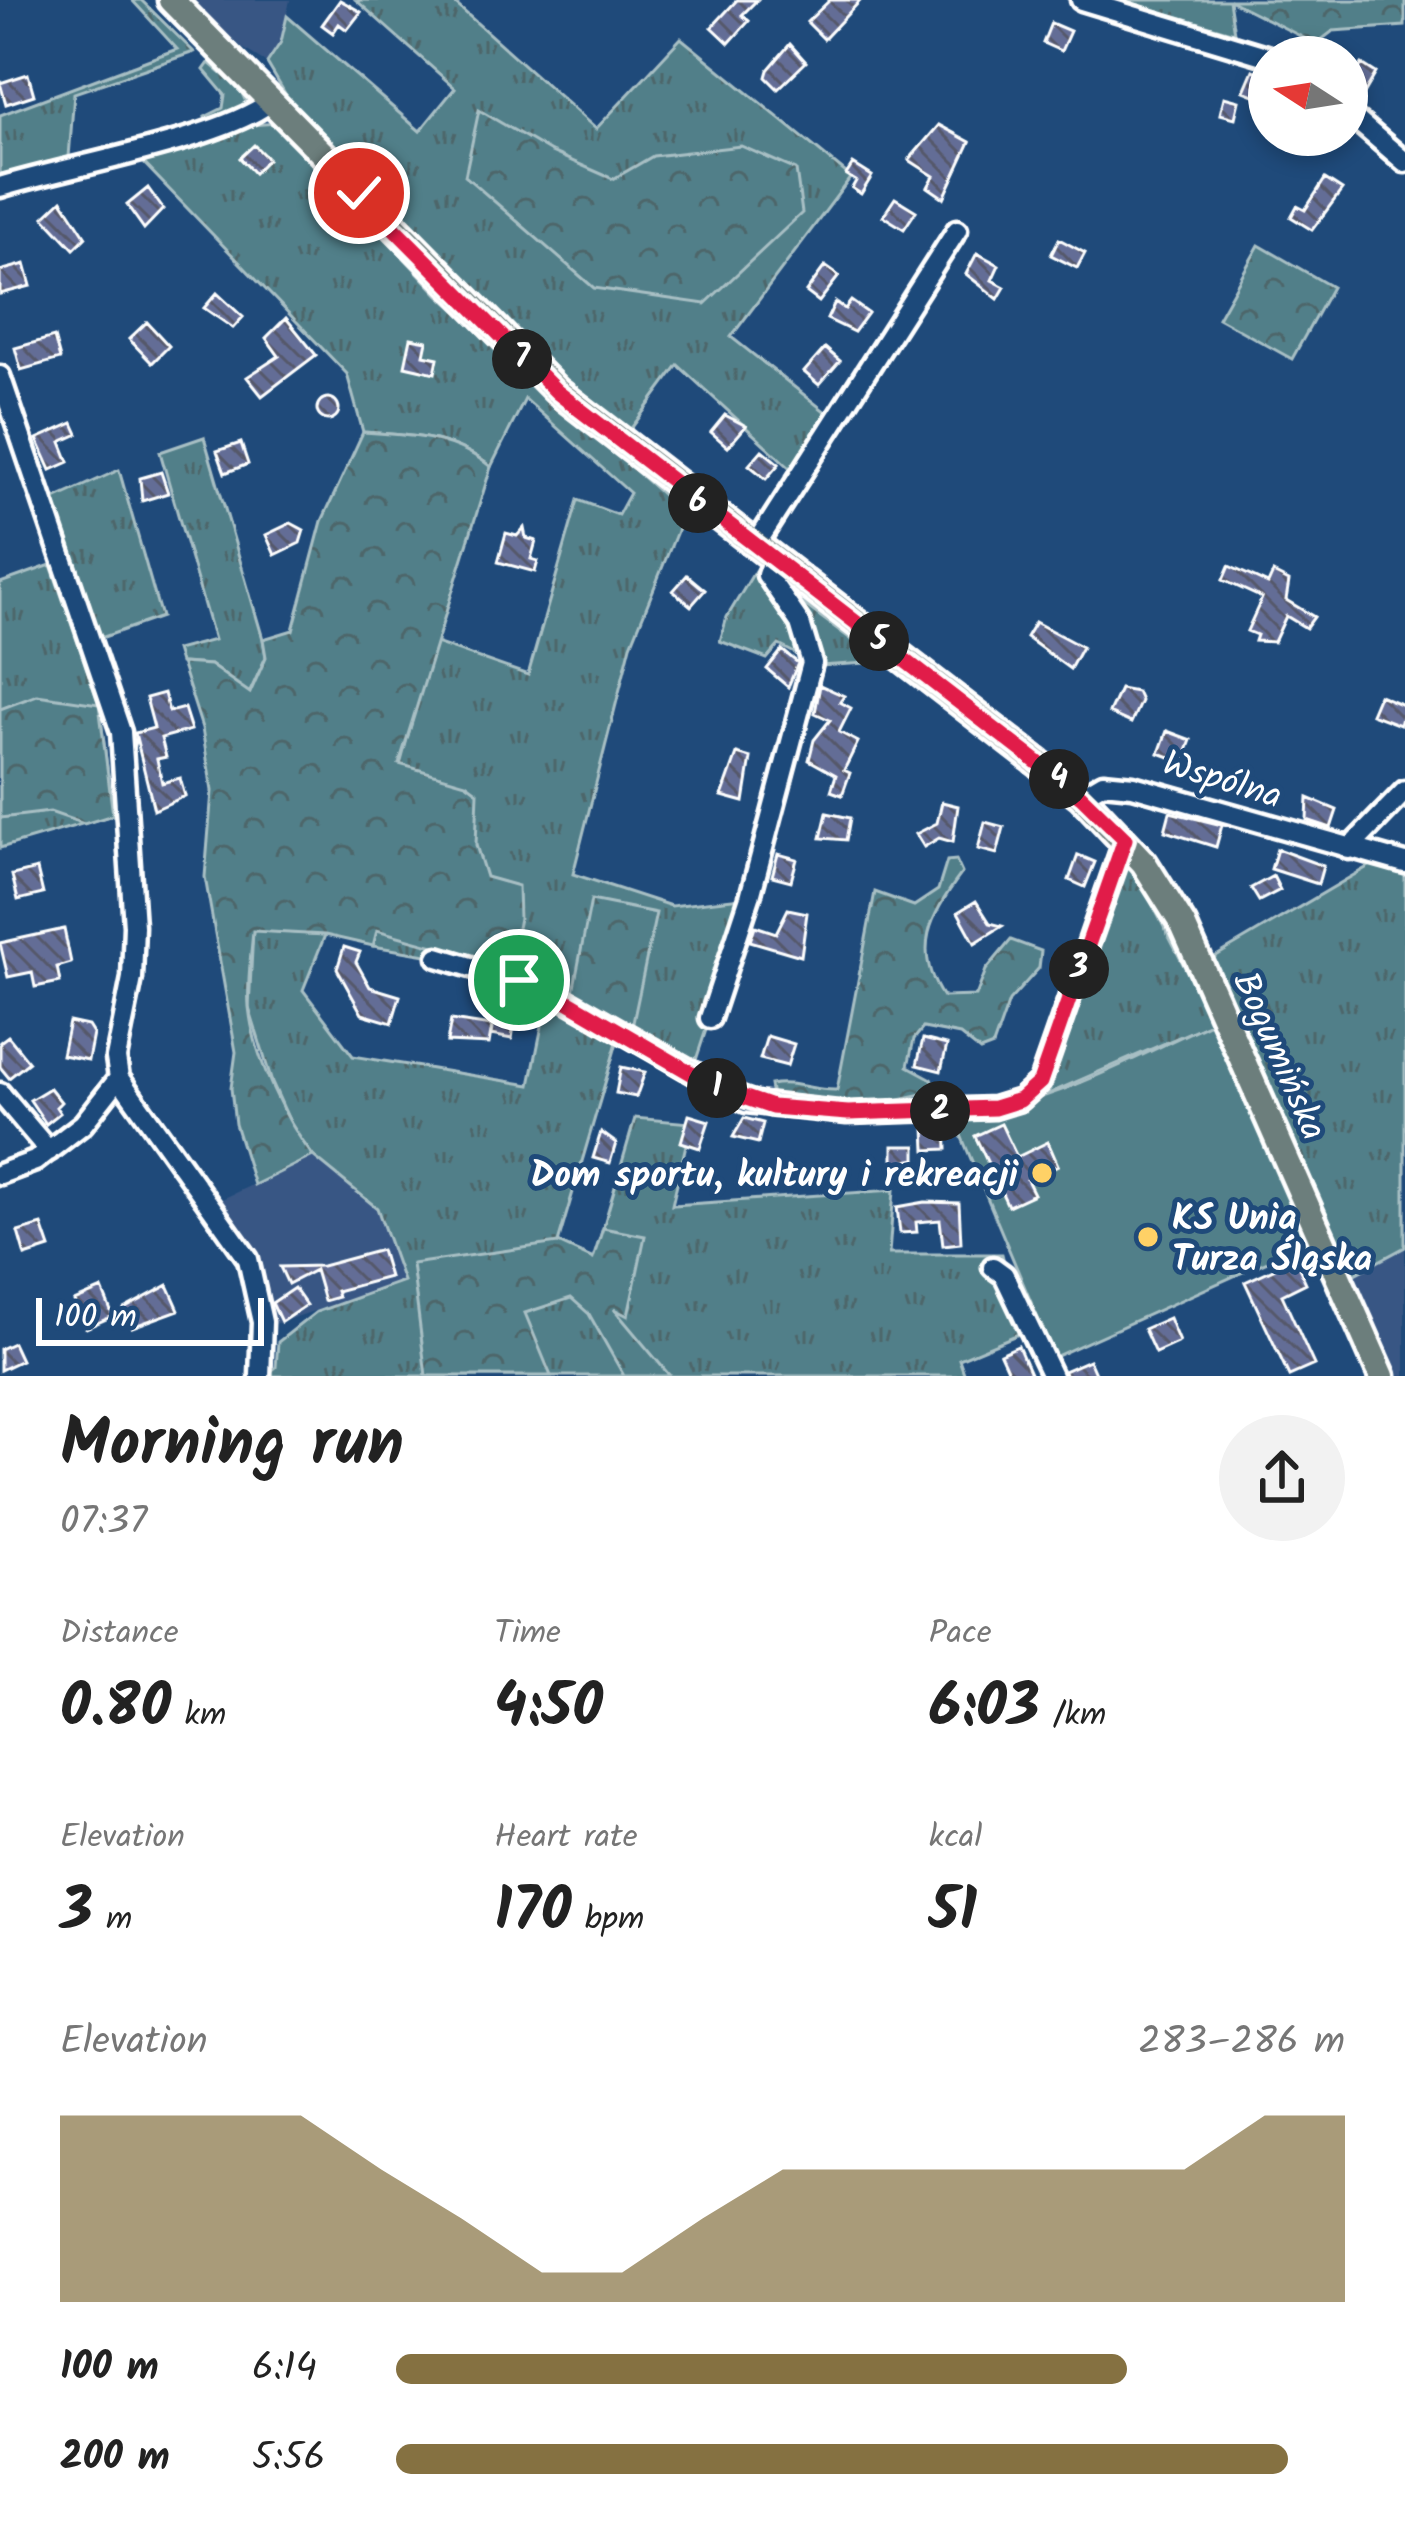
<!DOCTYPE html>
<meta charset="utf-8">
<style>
:root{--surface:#fff;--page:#f2f2f2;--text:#222;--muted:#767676;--accent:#857141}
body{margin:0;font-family:Kalam,sans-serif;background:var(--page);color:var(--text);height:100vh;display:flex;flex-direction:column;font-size:45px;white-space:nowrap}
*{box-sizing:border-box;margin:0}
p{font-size:39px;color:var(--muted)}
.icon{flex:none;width:66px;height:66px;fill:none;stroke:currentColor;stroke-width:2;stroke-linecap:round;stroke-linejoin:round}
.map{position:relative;height:1376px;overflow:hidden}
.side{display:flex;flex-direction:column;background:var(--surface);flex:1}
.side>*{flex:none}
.needle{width:78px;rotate:282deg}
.buttons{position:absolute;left:1248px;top:36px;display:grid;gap:24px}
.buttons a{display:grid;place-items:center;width:120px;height:120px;border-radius:50%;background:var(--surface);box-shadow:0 6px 18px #0003;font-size:60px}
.scale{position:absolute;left:36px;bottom:30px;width:228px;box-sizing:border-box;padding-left:12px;border:6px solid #fff;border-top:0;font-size:33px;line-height:42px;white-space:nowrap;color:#fff;-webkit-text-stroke:9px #1f4a7a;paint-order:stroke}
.pin{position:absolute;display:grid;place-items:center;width:102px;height:102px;color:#fff;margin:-51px;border:6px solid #fff;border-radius:50%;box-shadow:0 3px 12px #0007}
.km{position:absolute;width:60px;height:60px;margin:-30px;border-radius:50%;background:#222;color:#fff;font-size:33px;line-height:60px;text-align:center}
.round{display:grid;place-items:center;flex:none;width:126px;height:126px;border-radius:63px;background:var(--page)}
.overview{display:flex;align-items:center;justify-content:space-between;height:204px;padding:0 60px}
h1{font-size:66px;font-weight:800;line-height:90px}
.metrics{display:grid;grid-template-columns:repeat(3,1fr);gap:18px;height:204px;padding:12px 60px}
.metrics div{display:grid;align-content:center}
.metrics b{font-size:60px;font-weight:800}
.metrics small{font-size:33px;font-weight:400}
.metrics p{font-size:33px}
.chart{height:336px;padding:24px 60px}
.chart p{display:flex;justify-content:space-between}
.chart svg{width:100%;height:216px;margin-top:12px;fill:var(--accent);opacity:.7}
ul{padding:0 60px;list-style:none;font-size:39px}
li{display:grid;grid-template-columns:192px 144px 1fr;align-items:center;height:90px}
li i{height:30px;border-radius:15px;background:var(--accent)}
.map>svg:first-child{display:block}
.built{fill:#375784}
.grass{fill:url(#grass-tufts);stroke:#a8bfc4;stroke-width:3}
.forest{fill:url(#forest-crowns);stroke:#a8bfc4;stroke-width:3}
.pitch{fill:#517f89;stroke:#a8bfc4;stroke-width:3}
.building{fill:url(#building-back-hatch);stroke:#fff;stroke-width:3}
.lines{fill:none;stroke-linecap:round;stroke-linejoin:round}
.minor-casing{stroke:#fff;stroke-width:27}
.major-casing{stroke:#fff;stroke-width:33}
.minor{stroke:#1f4a7a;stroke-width:18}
.major{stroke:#6c7e7c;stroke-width:24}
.route-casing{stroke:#fff;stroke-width:24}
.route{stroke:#e11d48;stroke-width:15}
.poi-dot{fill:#ffd166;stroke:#1f4a7a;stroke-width:4.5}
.labels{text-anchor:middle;stroke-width:10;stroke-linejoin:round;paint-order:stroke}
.street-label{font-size:36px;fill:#fff;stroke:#1f4a7a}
.poi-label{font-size:36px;font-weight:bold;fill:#fff;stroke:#1f4a7a;text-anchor:end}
</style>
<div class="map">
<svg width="1405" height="1376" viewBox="0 0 1405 1376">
<defs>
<pattern id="grass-tufts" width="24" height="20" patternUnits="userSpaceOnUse" patternTransform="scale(3)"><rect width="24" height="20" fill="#517f89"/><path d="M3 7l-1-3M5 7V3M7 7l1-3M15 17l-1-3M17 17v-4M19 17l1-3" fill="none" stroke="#4e666a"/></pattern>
<pattern id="forest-crowns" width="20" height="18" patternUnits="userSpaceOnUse" patternTransform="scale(3)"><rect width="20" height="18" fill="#517f89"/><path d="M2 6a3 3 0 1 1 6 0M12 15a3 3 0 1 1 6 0" fill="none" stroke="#4e666a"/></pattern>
<pattern id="building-back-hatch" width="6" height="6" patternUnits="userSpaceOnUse" patternTransform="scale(3)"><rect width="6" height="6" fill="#636d96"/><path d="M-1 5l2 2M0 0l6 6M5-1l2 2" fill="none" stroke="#55596a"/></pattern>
</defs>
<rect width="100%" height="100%" fill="#1f4a7a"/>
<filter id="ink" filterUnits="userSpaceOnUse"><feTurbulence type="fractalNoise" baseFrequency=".00833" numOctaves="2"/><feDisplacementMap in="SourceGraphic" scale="24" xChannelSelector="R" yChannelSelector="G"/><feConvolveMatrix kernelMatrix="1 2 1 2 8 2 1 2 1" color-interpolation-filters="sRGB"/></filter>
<g filter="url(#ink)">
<path class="built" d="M189 0H290L281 42 267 63 244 49Z
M313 1156 377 1208 403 1281 266 1327 218 1201Z
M1405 1247V1376H1393L1348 1272Z"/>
<path class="grass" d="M132 0H141L194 52 74 93 69 157 0 178V115L177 49Z
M356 0H451L596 129 681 38 851 177 731 337 836 420 800 477 678 365 627 434 568 388 293 107 267 63 281 42 287 16 420 131 455 88Z
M1121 0H1229L1234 33Z
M209 63 240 89 246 102 244 108 207 123 205 117 223 108 225 95 204 70Z
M277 123 439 295 684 514 631 645 573 874 671 906 750 897 692 1072 620 1032 558 1243 594 1259 635 1118 691 1123 672 1205 894 1190 889 1254H1002L1021 1333 959 1359 965 1376H266L276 1367 278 1342 316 1312 403 1281 377 1208 313 1156 294 1131 272 1082 249 1008 253 930 325 935 303 990 353 1056 530 1085 549 991 438 957 373 946 391 857V799L433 642 528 675 578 500 618 515 630 493 525 399 491 467C453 436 411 435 363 432L347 374 137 156 212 128Z
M204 437 263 639 266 657 249 694 210 665 180 663 176 650 214 640 160 452Z
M119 470 161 617 95 640 46 503Z
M51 565 99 704 113 815 0 848V583Z
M756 569 882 662 820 666 779 645 767 659 720 641 727 617Z
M1126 853 1213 1022 1041 1097Z
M1383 858 1405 869V1247L1353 1275 1211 959Z"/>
<path class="forest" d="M1229 0H1405V26L1333 31 1316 44Z
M479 110 551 152 613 179 653 156 741 146 796 170 802 213 705 304 594 288 465 176Z
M1259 245 1332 287 1292 359 1218 318Z
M363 432C411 435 453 436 491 467L399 764 466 783 478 792 476 845 486 877 518 886 519 918 509 967 377 930 373 946 325 935 253 931C251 955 247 983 249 1007 254 1057 283 1117 313 1156L254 1185 235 1124 231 1088 236 1052 205 877 212 791 202 728 181 663 210 665 250 693 266 657 263 639 293 630 322 521Z
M37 695 99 704 113 815 84 824 50 812 0 818V709Z
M956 860 962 873C930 915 912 950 943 997L976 996 986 970 1011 940 1041 951 1039 968 1009 1001 993 1046 980 1051 960 1035 923 1028 914 1039 908 1066 932 1079 937 1091 862 1107 773 1102 770 1085C793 1080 813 1091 837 1090L875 892 914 906 938 890 947 861Z
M591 900 656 913 630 1037 571 1002Z
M603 1228 645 1236 628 1316 614 1309 670 1376H624L589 1314 571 1298 525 1313 551 1376H426L412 1264 558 1243 593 1259Z"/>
<path class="pitch" d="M1213 1022 1312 1241 1054 1357 953 1116C1045 1109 1130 1059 1213 1022Z"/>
<path class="building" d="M340 0 361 12 347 30 339 24 333 33 322 25Z
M737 0H757L742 15 749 21 729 43 712 27Z
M830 0H861L824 39 807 22Z
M1051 23 1070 31 1061 51 1043 43Z
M790 44 806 62 778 89 766 77 768 70Z
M1362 64 1376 73 1362 97 1347 88Z
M1253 70 1269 77V101L1244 91Z
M28 74 34 95 6 104 0 83Z
M1224 97 1239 101 1235 118 1220 114Z
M939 125 970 142 944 198 928 187 934 176 909 160Z
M254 145 268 159 254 173 240 158Z
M853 164 872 176 861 194 852 188 856 181 846 175Z
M1325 179 1342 190 1312 230 1291 217 1297 206 1305 210Z
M148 188 163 209 144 229 127 205Z
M895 198 916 211 904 229 883 216Z
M62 200 86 237 74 249 44 217Z
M1059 239 1085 253 1077 268 1051 255Z
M977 253 999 265 992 280 1005 287 998 299 966 274Z
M25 264 31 286 0 294V271Z
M825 266 839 276 819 302 806 292Z
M217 293 243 317 233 328 204 308Z
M851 301 868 313 854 332 827 319 835 302 845 309Z
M286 318 316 355 262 396 247 377 279 356 266 338Z
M147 322 169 346 152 363 129 339Z
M54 337 60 359 21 370 15 348Z
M411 338 427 341 424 355 438 358 435 373 405 366Z
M825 348 840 361 819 385 804 372Z
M317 409a11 11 0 1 1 22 0a11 11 0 1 1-22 0Z
M725 415 746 426 728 447 711 432Z
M73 423 78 434 61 442 69 462 51 470 37 439Z
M241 443 248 464 225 473 217 451Z
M762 450 779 464 766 479 749 465Z
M161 472 168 493 142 501 140 478Z
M291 523 304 530 300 543 275 555 266 535Z
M524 528 526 538 536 541 531 559 538 561 535 572 498 562 506 533 517 536Z
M1229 566 1268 584 1273 573 1289 581 1286 600 1314 617 1306 628 1286 616 1274 642 1255 641 1257 635 1247 631 1262 598 1223 580Z
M687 575 705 590 691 606 673 591Z
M1035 622 1082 647 1070 669 1026 637Z
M782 650 798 663 788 687 767 669Z
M820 685 844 696 840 702 851 708 839 732 858 742 844 770 850 773 842 795 831 791 836 775 809 760 814 740 830 720 815 713Z
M1120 689 1137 692 1141 701 1131 723 1109 713Z
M164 693 169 712 184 708 191 730 161 738 166 757 157 759 162 783 180 778 185 796 154 810 135 733 154 728 146 698Z
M1379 695 1405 706 1400 725 1371 714Z
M1167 731 1191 740 1183 762 1159 753Z
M737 754 751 758 744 802 722 796Z
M1308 798 1337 810 1331 828 1307 820Z
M942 802 958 806 953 842 939 838 924 847 916 834 937 823Z
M1170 812 1222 825 1216 847 1165 831Z
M827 813 850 818 846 840 821 838Z
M985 822 1004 827 997 854 978 849Z
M1277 849 1323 866 1318 884 1271 869Z
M778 854 797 859 791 881 772 876Z
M1078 855 1095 862 1085 887 1069 880Z
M37 869 43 894 18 900 12 875Z
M1273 876 1280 890 1259 901 1251 888Z
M976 901 990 923 1002 926 975 943 958 912Z
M788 909 807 913 801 956 750 941 755 926 776 933Z
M64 929 71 963 57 967 60 982 35 987 32 972 8 977 0 943Z
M344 947 360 952 356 962 370 987 400 996 392 1023 362 1014 337 969Z
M494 1016 515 1019 512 1039 491 1035Z
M451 1020 492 1026 489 1044 447 1042Z
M69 1022 88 1026 93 1034 88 1060 62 1055Z
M8 1036 29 1062 9 1078 0 1067V1042Z
M767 1036 794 1044 787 1066 760 1059Z
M923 1039 947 1045 941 1071 917 1065Z
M621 1067 645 1072 636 1097 616 1093Z
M50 1088 61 1102 56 1107 60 1113 46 1124 30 1100Z
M689 1115 709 1121 700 1148 681 1142Z
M744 1118 763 1123 758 1143 733 1137Z
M1001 1124 1017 1157 1048 1142 1058 1165 1027 1180 1034 1194 1008 1206 975 1136Z
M946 1125 947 1149 926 1150 925 1127Z
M601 1132 616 1143 610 1163 593 1158Z
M893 1146H916V1159L893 1164Z
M925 1202 959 1203 961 1243 943 1245 940 1220 916 1222 917 1232 900 1233 897 1207Z
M42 1225 50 1248 25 1256 18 1232Z
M381 1250 389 1277 336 1291 338 1297 324 1301 315 1270 288 1284 280 1267 322 1266Z
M1295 1259 1306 1283 1282 1295 1314 1365 1289 1376 1245 1282Z
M168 1285 179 1310 132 1327 124 1309Z
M294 1288 306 1305 281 1322 272 1303Z
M102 1289 113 1316 86 1328 74 1301Z
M1169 1318 1179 1342 1155 1353 1144 1329Z
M13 1343 21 1360 0 1370V1349Z
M1018 1346 1031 1376H1010L1000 1354Z
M1089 1360 1096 1376H1065L1064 1371Z"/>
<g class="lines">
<defs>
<path id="minor" d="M1081 0 1269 57
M1347 112 1405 162
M0 187C68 166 220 140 270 102
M0 376 121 732 134 926 132 978 116 1058 119 1078 248 1259 262 1322 260 1376
M755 546 957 230
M1081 796 1103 783 1133 786 1405 863
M1349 849 1405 791
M438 957 550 991 746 1102 847 1113 994 1108 1020 1100 1040 1082 1125 839
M710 1018 750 897 812 663 800 623 767 575 772 561
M0 1093 49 1151
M0 1174 35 1161 83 1124 119 1078
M993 1267 1004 1275 1052 1376"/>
<path id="major" d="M171 0 557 391 1081 796 1144 863 1183 925 1382 1376"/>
</defs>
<use href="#minor" class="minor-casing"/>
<use href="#major" class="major-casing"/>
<use href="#minor" class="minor"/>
<use href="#major" class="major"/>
</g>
</g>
<g class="lines" filter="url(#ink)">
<defs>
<path id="route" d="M359 193 557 392 1081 796 1125 839 1040 1082 1020 1100 994 1108 848 1113 772 1107 717 1088 550 991 519 980"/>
</defs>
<use href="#route" class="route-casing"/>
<use href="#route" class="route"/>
</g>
<g class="poi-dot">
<circle cx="1042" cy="1173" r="12"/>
<circle cx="1148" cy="1237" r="12"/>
</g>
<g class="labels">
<g class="street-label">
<text transform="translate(1223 778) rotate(17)" y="13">Wspólna</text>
<text transform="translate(1281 1055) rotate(66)" y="13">Bogumińska</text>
</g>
<g class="poi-label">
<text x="1018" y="1186">Dom sportu, kultury i rekreacji</text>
<text x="1172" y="1229" text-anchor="start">KS Unia<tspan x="1172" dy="41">Turza Śląska</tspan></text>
</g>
</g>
</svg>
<div class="buttons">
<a><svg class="needle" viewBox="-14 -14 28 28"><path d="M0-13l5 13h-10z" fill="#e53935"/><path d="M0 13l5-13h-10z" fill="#767676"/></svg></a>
</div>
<div class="scale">100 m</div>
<div class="pin" style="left:519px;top:980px;background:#1e9e55"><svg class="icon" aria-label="arrive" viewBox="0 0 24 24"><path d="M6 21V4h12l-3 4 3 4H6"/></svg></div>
<div class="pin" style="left:359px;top:193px;background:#d93025"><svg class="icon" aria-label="check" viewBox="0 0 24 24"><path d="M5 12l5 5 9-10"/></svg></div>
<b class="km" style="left:717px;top:1088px">1</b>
<b class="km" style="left:940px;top:1111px">2</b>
<b class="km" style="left:1079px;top:969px">3</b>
<b class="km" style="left:1059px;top:779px">4</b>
<b class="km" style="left:879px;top:641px">5</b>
<b class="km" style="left:698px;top:503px">6</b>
<b class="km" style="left:522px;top:359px">7</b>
</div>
<section class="side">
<div class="overview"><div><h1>Morning run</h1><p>07:37</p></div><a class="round"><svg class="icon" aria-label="share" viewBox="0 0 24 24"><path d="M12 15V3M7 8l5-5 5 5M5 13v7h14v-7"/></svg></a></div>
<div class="metrics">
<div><p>Distance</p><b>0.80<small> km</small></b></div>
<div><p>Time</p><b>4:50</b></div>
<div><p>Pace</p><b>6:03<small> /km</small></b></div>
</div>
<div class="metrics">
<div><p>Elevation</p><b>3<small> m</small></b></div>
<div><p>Heart rate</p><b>170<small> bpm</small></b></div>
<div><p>kcal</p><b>51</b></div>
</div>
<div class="chart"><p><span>Elevation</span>283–286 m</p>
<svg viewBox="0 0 160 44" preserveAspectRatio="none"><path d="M0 44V6L10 6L20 6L30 6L40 17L50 27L60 38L70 38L80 27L90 17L100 17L110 17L120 17L130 17L140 17L150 6L160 6V44z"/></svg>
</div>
<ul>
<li><b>100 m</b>6:14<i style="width:77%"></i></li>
<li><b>200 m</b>5:56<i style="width:94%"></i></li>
</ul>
</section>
